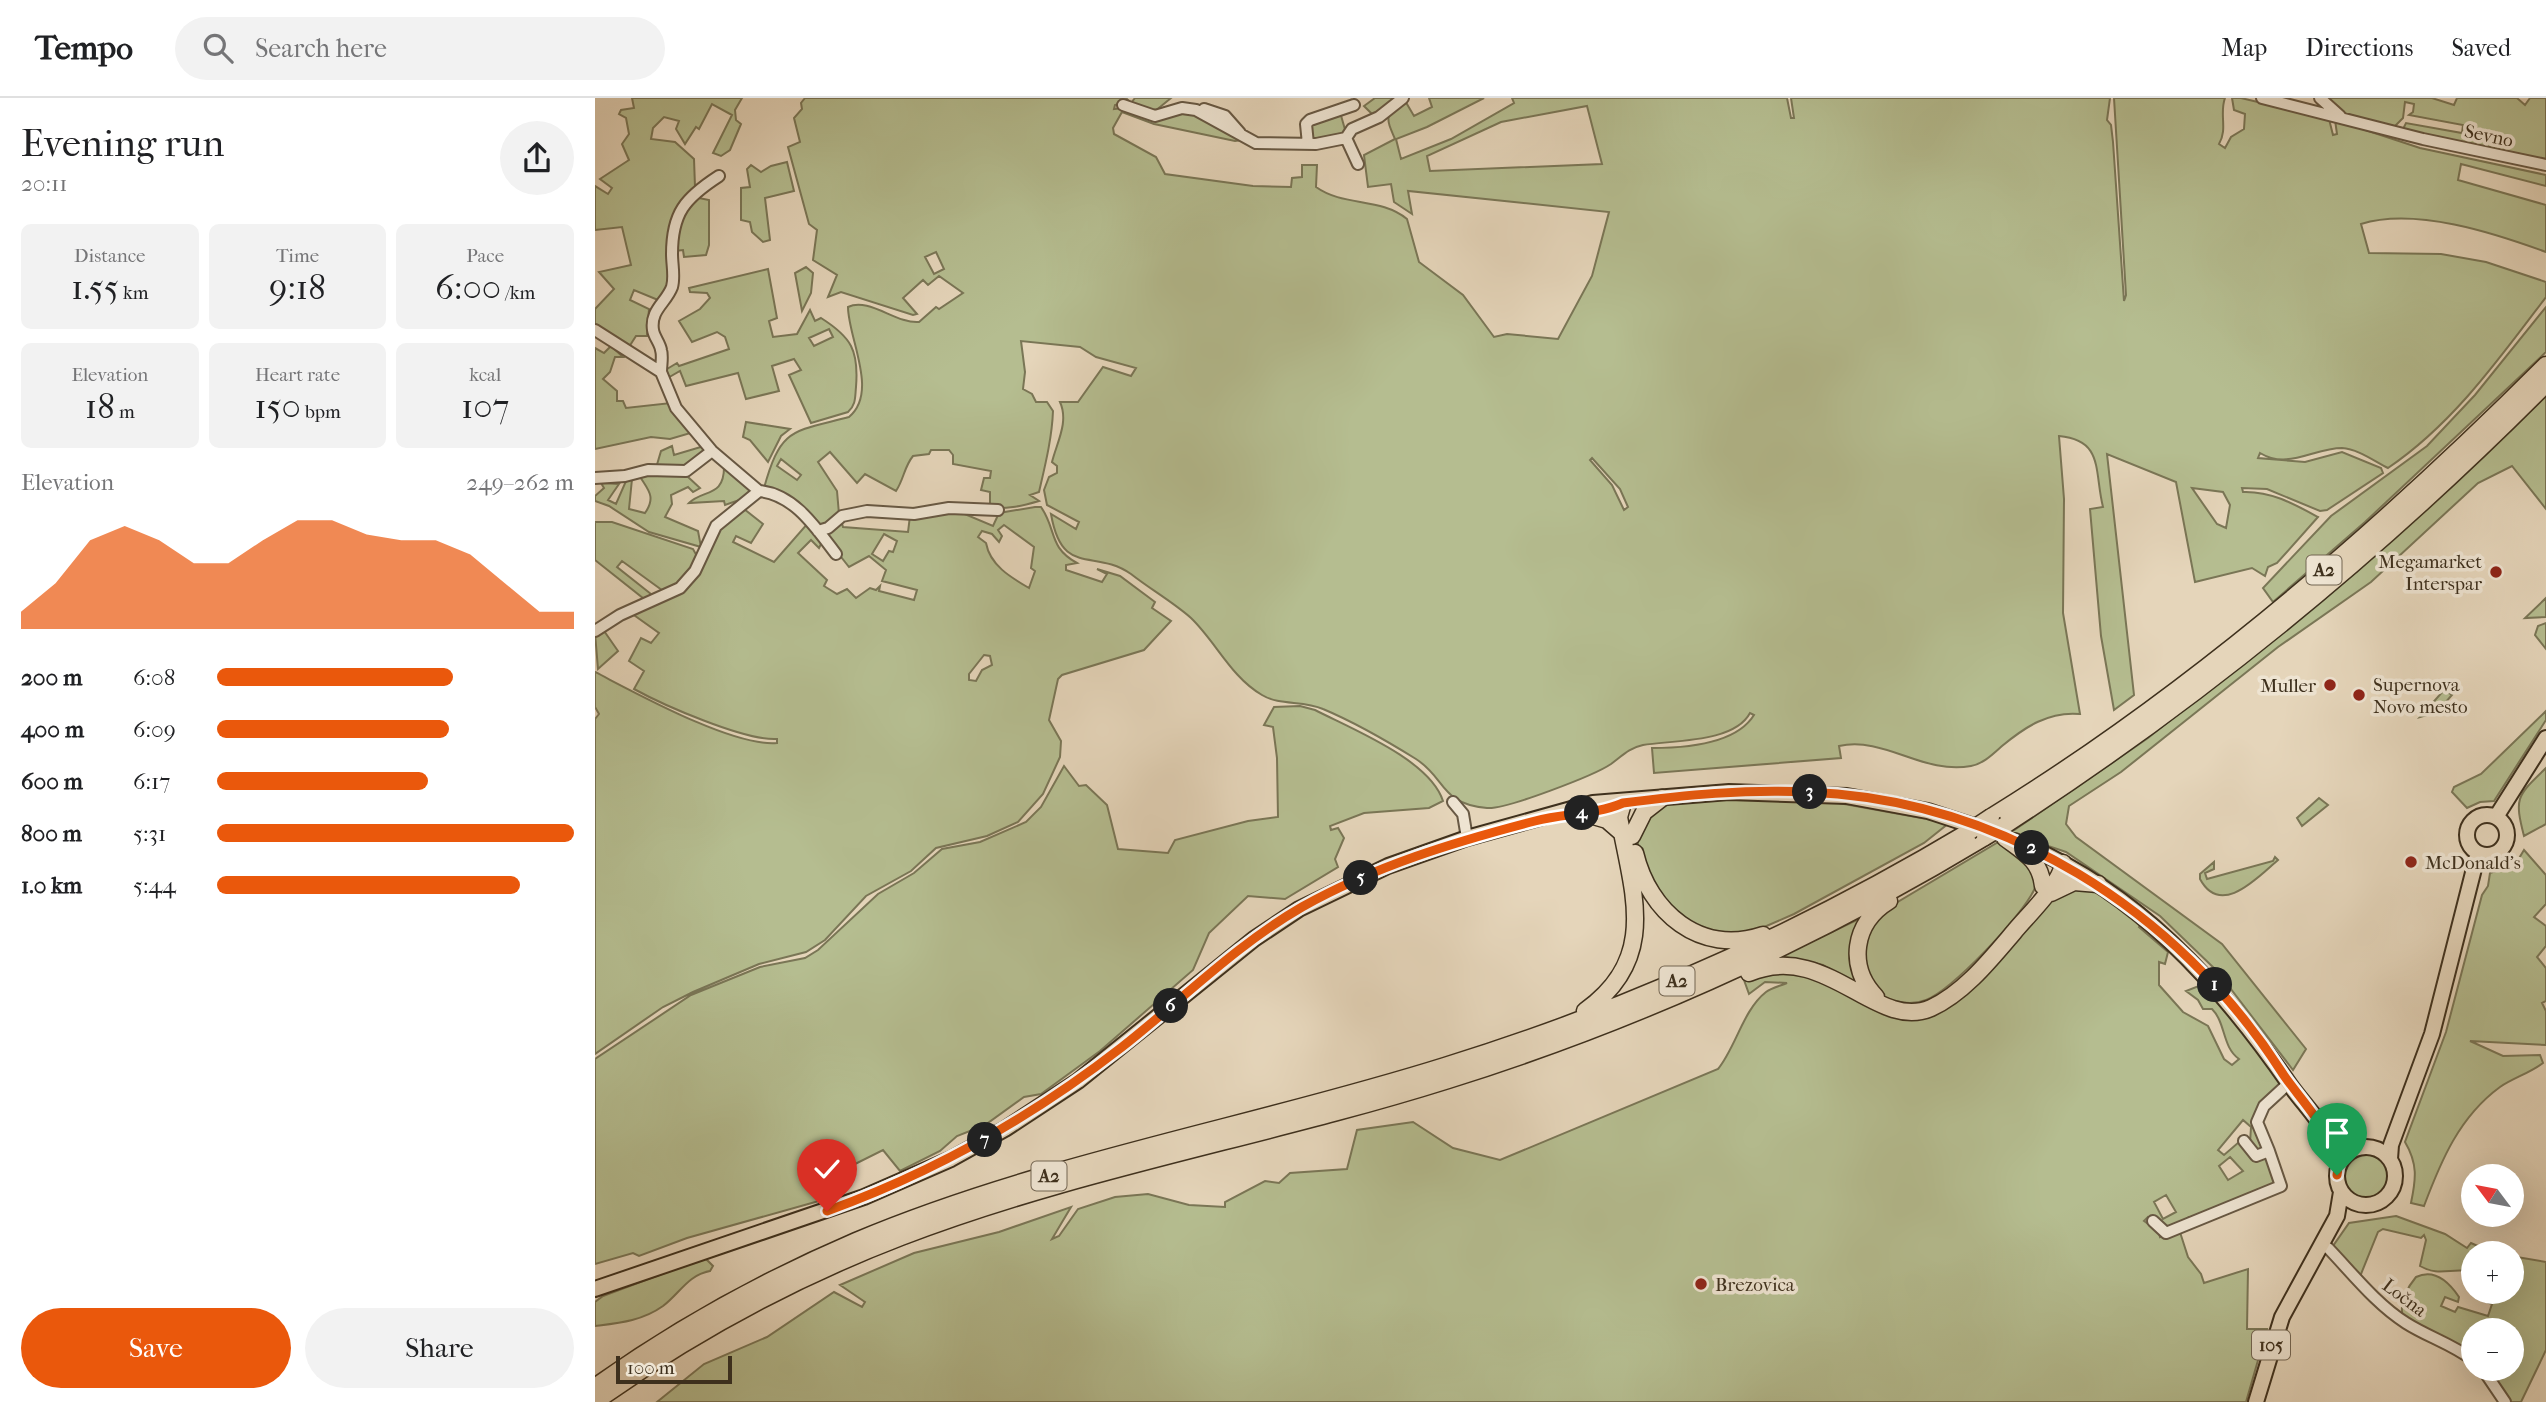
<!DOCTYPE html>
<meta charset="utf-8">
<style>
:root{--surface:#fff;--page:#f2f2f2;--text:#202124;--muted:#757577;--line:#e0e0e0;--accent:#ea580c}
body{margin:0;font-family:"IM FELL French Canon",serif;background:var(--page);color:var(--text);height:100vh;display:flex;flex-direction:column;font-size:26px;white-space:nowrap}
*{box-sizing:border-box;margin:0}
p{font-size:23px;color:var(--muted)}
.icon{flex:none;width:38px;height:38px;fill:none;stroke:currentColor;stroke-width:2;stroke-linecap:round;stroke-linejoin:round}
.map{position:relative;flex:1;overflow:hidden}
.side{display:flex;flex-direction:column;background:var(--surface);width:595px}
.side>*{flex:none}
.needle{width:46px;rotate:302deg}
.fabs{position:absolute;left:1866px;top:1066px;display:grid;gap:14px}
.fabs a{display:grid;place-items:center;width:63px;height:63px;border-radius:50%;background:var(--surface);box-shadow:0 7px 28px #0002;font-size:35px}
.scale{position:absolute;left:21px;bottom:18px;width:116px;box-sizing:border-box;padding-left:7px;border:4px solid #3e301d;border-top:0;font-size:19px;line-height:24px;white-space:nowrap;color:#3e301d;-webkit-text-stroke:5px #eee4d2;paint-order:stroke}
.pin{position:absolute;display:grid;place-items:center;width:60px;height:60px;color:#fff;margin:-72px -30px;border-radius:50% 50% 50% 0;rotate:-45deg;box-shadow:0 0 7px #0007}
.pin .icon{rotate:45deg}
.km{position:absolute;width:35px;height:35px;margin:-18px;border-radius:50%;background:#222;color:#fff;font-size:19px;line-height:35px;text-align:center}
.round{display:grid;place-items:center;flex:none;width:74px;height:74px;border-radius:37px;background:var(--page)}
.head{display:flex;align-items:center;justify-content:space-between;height:119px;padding:0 21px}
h1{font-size:38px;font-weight:600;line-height:52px}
.figures{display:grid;grid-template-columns:repeat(3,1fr);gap:10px;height:119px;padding:7px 21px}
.figures div{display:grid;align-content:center;border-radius:10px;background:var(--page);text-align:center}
.figures b{font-size:35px;font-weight:600}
.figures small{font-size:19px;font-weight:400}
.figures p{font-size:19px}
.chart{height:196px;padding:14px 21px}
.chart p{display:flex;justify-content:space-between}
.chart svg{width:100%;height:126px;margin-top:7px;fill:var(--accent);opacity:.7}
.action{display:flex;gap:14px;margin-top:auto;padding:14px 21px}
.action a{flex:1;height:80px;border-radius:42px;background:var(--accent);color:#fff;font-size:28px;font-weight:600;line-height:80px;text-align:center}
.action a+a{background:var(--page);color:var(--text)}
ul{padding:0 21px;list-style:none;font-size:23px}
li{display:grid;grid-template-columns:112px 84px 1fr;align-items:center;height:52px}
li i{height:18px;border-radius:9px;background:var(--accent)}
header{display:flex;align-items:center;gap:42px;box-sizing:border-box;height:98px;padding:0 35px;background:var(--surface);border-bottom:2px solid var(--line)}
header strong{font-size:33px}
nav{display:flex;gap:38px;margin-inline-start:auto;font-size:24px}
.search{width:490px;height:63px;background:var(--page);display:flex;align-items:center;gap:18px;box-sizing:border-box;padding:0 24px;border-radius:38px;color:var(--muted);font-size:26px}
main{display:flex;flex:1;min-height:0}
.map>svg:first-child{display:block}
.green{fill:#b5bd90;stroke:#7a7656;stroke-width:2;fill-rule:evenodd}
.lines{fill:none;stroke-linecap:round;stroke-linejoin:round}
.minor-casing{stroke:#685944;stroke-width:14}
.major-casing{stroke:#3e301d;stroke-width:18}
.highway-casing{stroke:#3e301d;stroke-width:19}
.minor{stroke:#eee4d2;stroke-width:10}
.major{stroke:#e5d5ba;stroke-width:14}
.highway{stroke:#e5d5ba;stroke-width:16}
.highway-bridge-casing{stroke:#3e301d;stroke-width:19;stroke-linecap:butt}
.highway-bridge{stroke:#e5d5ba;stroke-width:16}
.route-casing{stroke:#fff;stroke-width:14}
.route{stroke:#ea580c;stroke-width:9}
.poi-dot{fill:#8f2418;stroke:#eee4d2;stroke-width:2.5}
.labels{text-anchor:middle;stroke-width:7;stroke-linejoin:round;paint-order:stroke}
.shield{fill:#eee4d2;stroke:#736653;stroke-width:2}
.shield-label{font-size:18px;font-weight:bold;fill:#3e301d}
.street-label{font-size:19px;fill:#3e301d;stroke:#eee4d2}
.poi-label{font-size:19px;fill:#3e301d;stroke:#eee4d2;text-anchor:start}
</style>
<header>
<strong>Tempo</strong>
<div class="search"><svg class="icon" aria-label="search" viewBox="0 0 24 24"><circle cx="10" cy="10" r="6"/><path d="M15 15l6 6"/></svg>Search here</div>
<nav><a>Map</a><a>Directions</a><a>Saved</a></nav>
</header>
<main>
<section class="side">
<div class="head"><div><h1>Evening run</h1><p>20:11</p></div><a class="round"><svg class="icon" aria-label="share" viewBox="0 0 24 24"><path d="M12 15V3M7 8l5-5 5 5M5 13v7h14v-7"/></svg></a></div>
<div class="figures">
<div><p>Distance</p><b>1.55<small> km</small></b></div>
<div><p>Time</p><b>9:18</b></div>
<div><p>Pace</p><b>6:00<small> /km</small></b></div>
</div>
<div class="figures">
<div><p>Elevation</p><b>18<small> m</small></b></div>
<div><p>Heart rate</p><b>150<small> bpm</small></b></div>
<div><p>kcal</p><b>107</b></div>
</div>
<div class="chart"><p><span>Elevation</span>249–262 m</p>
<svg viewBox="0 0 160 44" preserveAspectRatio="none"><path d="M0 44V38L10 28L20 13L30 8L40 13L50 21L60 21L70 13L80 6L90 6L100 11L110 13L120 13L130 18L140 28L150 38L160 38V44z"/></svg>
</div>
<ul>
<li><b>200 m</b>6:08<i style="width:66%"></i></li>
<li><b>400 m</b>6:09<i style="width:65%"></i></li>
<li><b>600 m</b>6:17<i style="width:59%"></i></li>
<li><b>800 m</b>5:31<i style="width:100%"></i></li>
<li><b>1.0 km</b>5:44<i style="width:85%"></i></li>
</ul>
<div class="action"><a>Save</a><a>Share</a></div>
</section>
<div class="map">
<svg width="1951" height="1304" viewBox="0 0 1951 1304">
<rect width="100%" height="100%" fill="#e5d5ba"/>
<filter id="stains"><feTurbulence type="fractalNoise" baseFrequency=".00286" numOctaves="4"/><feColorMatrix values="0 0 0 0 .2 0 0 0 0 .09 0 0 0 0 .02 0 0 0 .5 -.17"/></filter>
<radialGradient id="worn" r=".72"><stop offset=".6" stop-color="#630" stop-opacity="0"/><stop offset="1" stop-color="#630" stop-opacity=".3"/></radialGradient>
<path class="green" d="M37 0H147L140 12 141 22 146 26 135 52 126 58 118 55 137 17 117 6 104 31 101 29 90 46 81 31 84 23 69 19 58 30 56 41 80 44 99 61 100 89 86 106 75 187 63 202 39 192 35 202 54 211 52 238H41L32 252 0 228V211L19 191 4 174 36 167 27 129 0 132V88L13 96 17 90 5 81 34 62 27 46 34 36 31 20 24 16 26 12 39 10Z
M210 0H531L536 5 540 0H576L559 14 528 5 520 7 519 11 528 10 555 19 595 12 648 42 640 43 559 26 527 14 518 30 519 36 561 59 570 76 658 88 696 89 697 80 707 79V67H722L721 89C749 109 785 99 812 121L824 164 868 197 899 239 912 236 963 241 997 178 1014 114 813 93 817 116 799 104 796 86 773 89 769 57 800 41C790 18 790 18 809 1L819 18 837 9 834 0H889L832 29 801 41 806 61 856 41 919 5 917 0H1192L1196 20H1199L1196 0H1515L1512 22 1516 27 1518 44 1529 203 1531 197 1519 0H1630C1624 16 1633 31 1624 46L1630 50 1636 39 1649 31 1650 16 1639 12 1637 0H1646L1734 21 1738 37 1742 36 1740 22 1825 50 1951 77V88L1866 66 1863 82 1951 107V154C1899 135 1820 109 1766 126L1774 155 1846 156 1891 164 1951 184V199C1904 261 1858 326 1793 370 1779 363 1763 351 1747 350 1719 350 1693 372 1665 355L1663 360 1710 364 1747 354 1786 370 1788 375 1732 412 1725 413 1672 391 1647 390 1648 394C1676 393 1699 406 1723 419L1682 465 1673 469 1670 478 1657 470 1600 484 1581 384 1512 356 1539 597 1519 612 1506 538 1495 411 1508 409C1499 373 1509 342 1464 338L1469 401 1468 515 1485 616C1454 613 1430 629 1407 648 1398 656 1388 666 1376 668 1328 677 1290 638 1244 648L1246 660 1059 675 1057 650C1089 650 1141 646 1159 617L1155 615C1139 645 1078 642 1048 647 1034 650 1027 658 1016 666 1000 677 910 712 892 710 845 706 851 680 821 661 792 643 759 624 728 611 708 602 685 608 667 597 636 579 621 544 596 520 578 504 555 491 536 476 499 450 467 480 456 416L481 431 484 424 452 407 449 392 454 379 462 375V368L457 364C462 344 474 324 465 304H483L508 269 536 278 541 270 501 259 485 249 426 243 430 274 428 291 437 296 441 304H452L458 313C457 340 450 368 444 394L435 397 444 403C427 408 414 411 395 410V394L386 392 389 380H395L396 373 358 366V357L354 352H336L334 356 318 358C309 369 309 381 301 393L270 376 262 385 235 354 223 364 242 393 244 416 228 429 169 390C186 329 197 334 254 319 284 294 253 240 253 209 274 199 301 226 324 224L341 209 344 211 368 195 344 178 333 187 328 182 308 200 322 216 318 217 246 194 233 199 242 177 218 162 222 132 214 126 193 49 205 44 199 20 207 11 206 5ZM992 8 1007 66 835 73 832 58 906 24ZM341 154 349 171 339 176 330 159ZM997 360 1025 391 1033 409 1029 412 1017 387 995 362ZM186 361 206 377 202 382 182 368ZM1597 390 1628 394 1635 407 1631 430 1622 426Z
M780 0H804L778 17 769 8Z
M1728 0H1837L1859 7 1862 0H1922L1930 7 1935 0H1951V61L1944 62 1807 33 1811 25 1867 35 1868 27 1814 17 1818 14 1819 6 1810 4 1808 20 1798 30 1746 14Z
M745 14 751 35 738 42 716 41 715 31 718 23Z
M192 64 199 93 170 100 175 142 168 144 157 134 155 124 146 122V90L155 89 152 71 156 67 166 74 176 68Z
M99 99 114 102V147L111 157 89 159 88 152 79 153 81 121Z
M211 169 218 175 216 195 207 213 200 175Z
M173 171 182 220 174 223 178 239 202 236 215 212 220 223 226 220C256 239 264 252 261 289 260 299 261 307 253 314L216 325 194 277 206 272 199 261 177 268 184 293 151 301 143 275 91 288 85 273 71 281 67 274 82 265 84 268 134 251 130 239 122 234 97 244 84 223 105 211 115 200 112 195 95 194 94 190ZM234 231 238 239 219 248 214 240Z
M1951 209V254L1770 424 1678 504 1668 490 1736 418 1832 348 1880 297Z
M16 248 28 259H20L15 274 8 281 22 293V303H28L31 310 76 305 99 334 75 341 56 339 0 351V250L9 255Z
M1951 295V411L1917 368 1883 385 1776 484 1683 549 1526 674 1474 708 1471 726 1481 739 1627 846 1711 951 1698 972 1622 873 1565 818 1471 754 1415 735 1553 640 1691 530Z
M151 324 195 331 186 338 173 364 155 342 148 339Z
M77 348 79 357 109 348 110 351 91 371 61 370 66 353Z
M129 367 156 391V398L130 407 129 403 94 405C108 391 130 400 129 367Z
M57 374 93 379 105 390 98 394 93 389 76 397 77 406 70 419 103 433 106 449 54 434 14 408 0 403V398L9 390 6 385 24 386 13 402 21 406 31 383 37 381 34 411 50 415C62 398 52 391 44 377Z
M440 409H446C462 432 453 449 482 465L471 467V472L507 484 512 476 502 471 525 478 560 504 557 510 576 523 549 552 467 577 463 581 454 622 466 643 465 659 448 696 423 724 392 738 341 750 316 773 271 798 230 842 211 854 164 866 98 894 68 909 0 956V621L4 616 0 609V574C41 595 138 649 182 645V641C150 643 68 607 39 591L49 573 34 563 46 540 56 545 64 535 36 515 84 494 123 430 149 411 168 426 156 445 141 438 138 444 179 464 213 425 227 444 224 450 216 442 203 455 232 482 229 488 242 496 252 491 261 500 275 490 281 492 285 488 284 493 319 502 322 492 287 483 291 472 274 458 254 469 228 436 246 422 248 429 313 434 315 418 365 414 398 428 404 415ZM409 427 439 449 436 470 440 473 434 490C415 479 395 467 391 445L383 439 387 433 397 436 404 444 407 438 403 432ZM289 436 302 443 298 454 294 453 288 463 277 456ZM389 557 395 558 397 567 387 572 381 583 374 582V576Z
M0 424H17L98 451 103 460 91 481 71 495 27 463 22 469 61 500 53 504 0 462Z
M1951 500V519L1930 520Z
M1951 525V551L1940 537 1943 528Z
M7 530 23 553 3 571 0 535Z
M1849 592 1857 597 1842 614 1825 619Z
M705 608 720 612C757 631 835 662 848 703L834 710 769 715 735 728 736 732 743 730 749 740 740 761 743 769 690 801 653 798 614 835 598 872 505 953 446 996 429 999 390 1027 362 1038 345 1053 305 1073 288 1052 230 1081 238 1099 92 1140 44 1158 38 1155 0 1166V961L96 897 165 869 210 860 223 852 283 796 319 775 347 751 385 744 431 724 446 709 469 668 484 688 491 687 512 707 523 751 573 755 580 742 653 723 683 719 682 660 678 629 669 627 679 609Z
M1951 613V622L1899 703 1885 704 1872 710 1857 694 1859 689 1886 676Z
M1951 670V726L1929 738C1919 699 1922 698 1951 670Z
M1133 699 1216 700 1354 725 1329 745 1199 816 1160 833 1129 837 1103 832 1074 814 1045 759 1042 740 1043 729 1068 706Z
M1724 700 1733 707 1707 728 1702 720Z
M1405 743 1441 776C1441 781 1441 787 1439 792 1427 818 1358 891 1331 902 1314 909 1283 903 1273 885 1268 874 1268 855 1266 843L1291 811Z
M1929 752 1951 777V806L1939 819 1951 828V848L1942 859 1951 870V903L1947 905 1951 913V947L1875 943 1908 958 1945 957 1948 965C1935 975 1918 980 1905 989 1864 1019 1846 1063 1829 1108L1816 1105C1821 1081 1823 1066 1810 1044L1851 934 1887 797 1893 788 1895 775 1920 767Z
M1680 759 1683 762C1663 779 1626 820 1605 781V776L1619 764V771L1610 775 1612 781 1678 763Z
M1464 792H1500L1546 826 1544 829 1573 854 1570 866 1564 864V887L1588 914 1613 928 1629 961 1637 967 1644 961C1627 949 1631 925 1617 911H1608L1603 902 1591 893 1604 888 1606 884 1591 866 1689 984 1663 1013 1669 1050 1662 1055 1655 1045 1656 1029 1648 1022 1623 1052 1629 1057 1644 1044 1657 1057 1670 1056 1682 1086 1598 1120 1594 1119 1575 1131 1553 1119 1549 1123 1564 1134 1565 1139 1584 1131 1593 1159 1606 1176 1609 1185 1653 1171 1652 1231H1672L1651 1304H62L109 1266 172 1239 239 1194 267 1209 270 1204 245 1187 319 1155 404 1134 476 1109 457 1141 464 1138 483 1111 520 1099 553 1096 594 1107 630 1109V1104L670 1083 684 1085 695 1075 752 1071 762 1032 818 1024 858 1050 905 1062 1123 971C1141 949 1148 912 1171 894 1176 890 1185 888 1192 885L1170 884 1154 896 1149 882 1175 871 1204 869 1332 918ZM1635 1059 1648 1073 1633 1082 1624 1068ZM1571 1097 1581 1114 1568 1121 1559 1104Z
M1266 820C1252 842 1254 861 1260 885L1228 867 1186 858Z
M1750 1079a22 22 0 1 1 44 0a22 22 0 1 1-44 0Z
M1801 1118 1850 1136 1872 1150 1876 1145 1899 1155H1878V1174C1859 1169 1843 1179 1825 1168L1831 1142 1829 1137 1826 1140 1788 1131 1783 1134 1764 1181 1738 1148 1754 1125Z
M1916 1158 1951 1164V1252L1926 1304H1913L1889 1271 1916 1270V1232H1878V1260L1808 1219C1804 1205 1812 1190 1821 1179 1840 1170 1854 1184 1864 1199L1863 1204 1850 1199 1846 1208 1860 1214 1863 1209 1893 1218 1897 1206 1886 1202 1887 1194H1916Z
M110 1160 118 1168 115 1173C93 1177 85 1195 68 1208 47 1223 24 1225 0 1228V1204L8 1198Z"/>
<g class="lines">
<defs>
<path id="minor" d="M1667 0 1828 41 1951 67
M1725 0 1745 18
M528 7 560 18 587 10 601 12 661 45 721 46 751 40 757 31 784 19 808 0
M609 11 630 18 645 35
M751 40 763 66
M713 46 711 26 715 22 759 7
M0 232 66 274 81 310 117 353 164 393
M66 274C66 267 68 258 66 252 65 245 59 239 58 232 55 212 71 205 77 189 80 179 77 167 77 156 77 115 90 100 124 78
M0 380 30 378 53 372 91 373 117 353
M223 433 233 430 247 418 272 413 319 416 354 410 403 412
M0 533 25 517 85 490 100 473 121 428 164 393C199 396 221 430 241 456
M858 704 868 716 872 740
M1649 1043 1661 1058 1674 1053 1662 1024 1669 1008 1694 985
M1558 1123 1571 1135 1686 1088 1674 1053
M1733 1150C1757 1175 1781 1206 1811 1225 1833 1239 1857 1246 1878 1262
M1887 1270 1910 1304"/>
<path id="major" d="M1872 737a20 20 0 1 1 40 0a20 20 0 1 1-40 0Z
M1901 719 1951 640
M1420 743C1540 791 1623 883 1695 987 1713 1012 1740 1037 1744 1068
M1742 1078a29 29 0 1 1 58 0a29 29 0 1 1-58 0Z
M1795 1061 1796 1047 1837 936 1883 755
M0 1191 269 1099 356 1061 410 1031 483 983 659 841 704 811 793 768 872 740 998 705 1134 694 1252 698 1333 713 1388 731
M1661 1304 1687 1219 1742 1118 1746 1094"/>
<path id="highway" d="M988 715 1012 722 1027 735
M1396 719C1599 594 1783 435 1951 267
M1410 727C1605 601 1788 450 1951 286
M1037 738 1049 714 1067 700
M1410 740C1430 755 1445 762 1448 788
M1040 755C1054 814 1105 858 1168 837
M1456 795 1479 784 1503 786
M1154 875C1231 842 1281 934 1336 910 1369 895 1396 861 1419 834 1432 818 1467 785 1468 765
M1281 899C1252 869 1258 825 1294 803
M990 913C1064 860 1038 796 1024 719L1028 705
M0 1289C81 1231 170 1182 261 1143 449 1064 656 1029 850 968 1034 911 1210 832 1375 733
M0 1304C94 1237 199 1180 306 1139 483 1071 672 1039 853 982 1042 923 1221 841 1390 739"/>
</defs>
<use href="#minor" class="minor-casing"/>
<use href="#major" class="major-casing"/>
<use href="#highway" class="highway-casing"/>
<use href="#minor" class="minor"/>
<use href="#major" class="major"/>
<use href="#highway" class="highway"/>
<defs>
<path id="highway-bridge" d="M1375 733 1396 719
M1390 739 1410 727"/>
</defs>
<use href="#highway-bridge" class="highway-bridge-casing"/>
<use href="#highway-bridge" class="highway-bridge"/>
</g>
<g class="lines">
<defs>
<path id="route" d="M232 1113C340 1074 437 1019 527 949 587 902 641 847 707 809 780 768 859 744 940 723 969 715 1000 717 1028 705 1090 697 1150 691 1213 694 1407 702 1582 811 1686 973 1703 1000 1749 1044 1742 1077"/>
</defs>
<use href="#route" class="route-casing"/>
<use href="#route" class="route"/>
</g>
<g class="poi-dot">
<circle cx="1901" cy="474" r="7"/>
<circle cx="1735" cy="587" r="7"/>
<circle cx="1764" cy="597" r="7"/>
<circle cx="1816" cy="764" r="7"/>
<circle cx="1106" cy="1186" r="7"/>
</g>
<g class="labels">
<g class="shield">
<rect x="1711.5" y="457.5" width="35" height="29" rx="5"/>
<rect x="1064.5" y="868.5" width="35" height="29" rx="5"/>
<rect x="436.5" y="1063.5" width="35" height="29" rx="5"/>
<rect x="1657" y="1232.5" width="38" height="29" rx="5"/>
</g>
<g class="shield-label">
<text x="1729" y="478">A2</text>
<text x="1082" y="889">A2</text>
<text x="454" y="1084">A2</text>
<text x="1676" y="1253">105</text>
</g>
<g class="street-label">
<text transform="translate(1894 37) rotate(12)" y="7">Sevno</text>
<text transform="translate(1810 1199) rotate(37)" y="7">Ločna</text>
</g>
<g class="poi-label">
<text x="1887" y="470" text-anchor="end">Megamarket<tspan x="1887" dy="22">Interspar</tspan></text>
<text x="1778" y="593">Supernova<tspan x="1778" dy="22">Novo mesto</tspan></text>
<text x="1721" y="594" text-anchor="end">Muller</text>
<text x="1830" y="771">McDonald's</text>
<text x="1120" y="1193">Brezovica</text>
</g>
</g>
<rect width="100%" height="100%" filter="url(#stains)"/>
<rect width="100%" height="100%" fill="url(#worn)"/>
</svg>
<div class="fabs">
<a><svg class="needle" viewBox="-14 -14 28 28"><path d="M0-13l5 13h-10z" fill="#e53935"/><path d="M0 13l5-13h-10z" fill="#757577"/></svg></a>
<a>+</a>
<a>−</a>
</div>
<div class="scale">100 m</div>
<div class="pin" style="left:1742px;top:1077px;background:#1e9e55"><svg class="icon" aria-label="arrive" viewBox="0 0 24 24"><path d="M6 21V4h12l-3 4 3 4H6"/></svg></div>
<div class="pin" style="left:232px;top:1113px;background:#d93025"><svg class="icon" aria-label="check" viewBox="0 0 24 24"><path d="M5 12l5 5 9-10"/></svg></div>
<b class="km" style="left:1620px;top:887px">1</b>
<b class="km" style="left:1437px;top:750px">2</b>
<b class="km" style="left:1215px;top:694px">3</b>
<b class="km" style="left:987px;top:715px">4</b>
<b class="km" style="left:766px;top:780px">5</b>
<b class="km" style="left:576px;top:908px">6</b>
<b class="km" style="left:390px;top:1042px">7</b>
</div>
</main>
